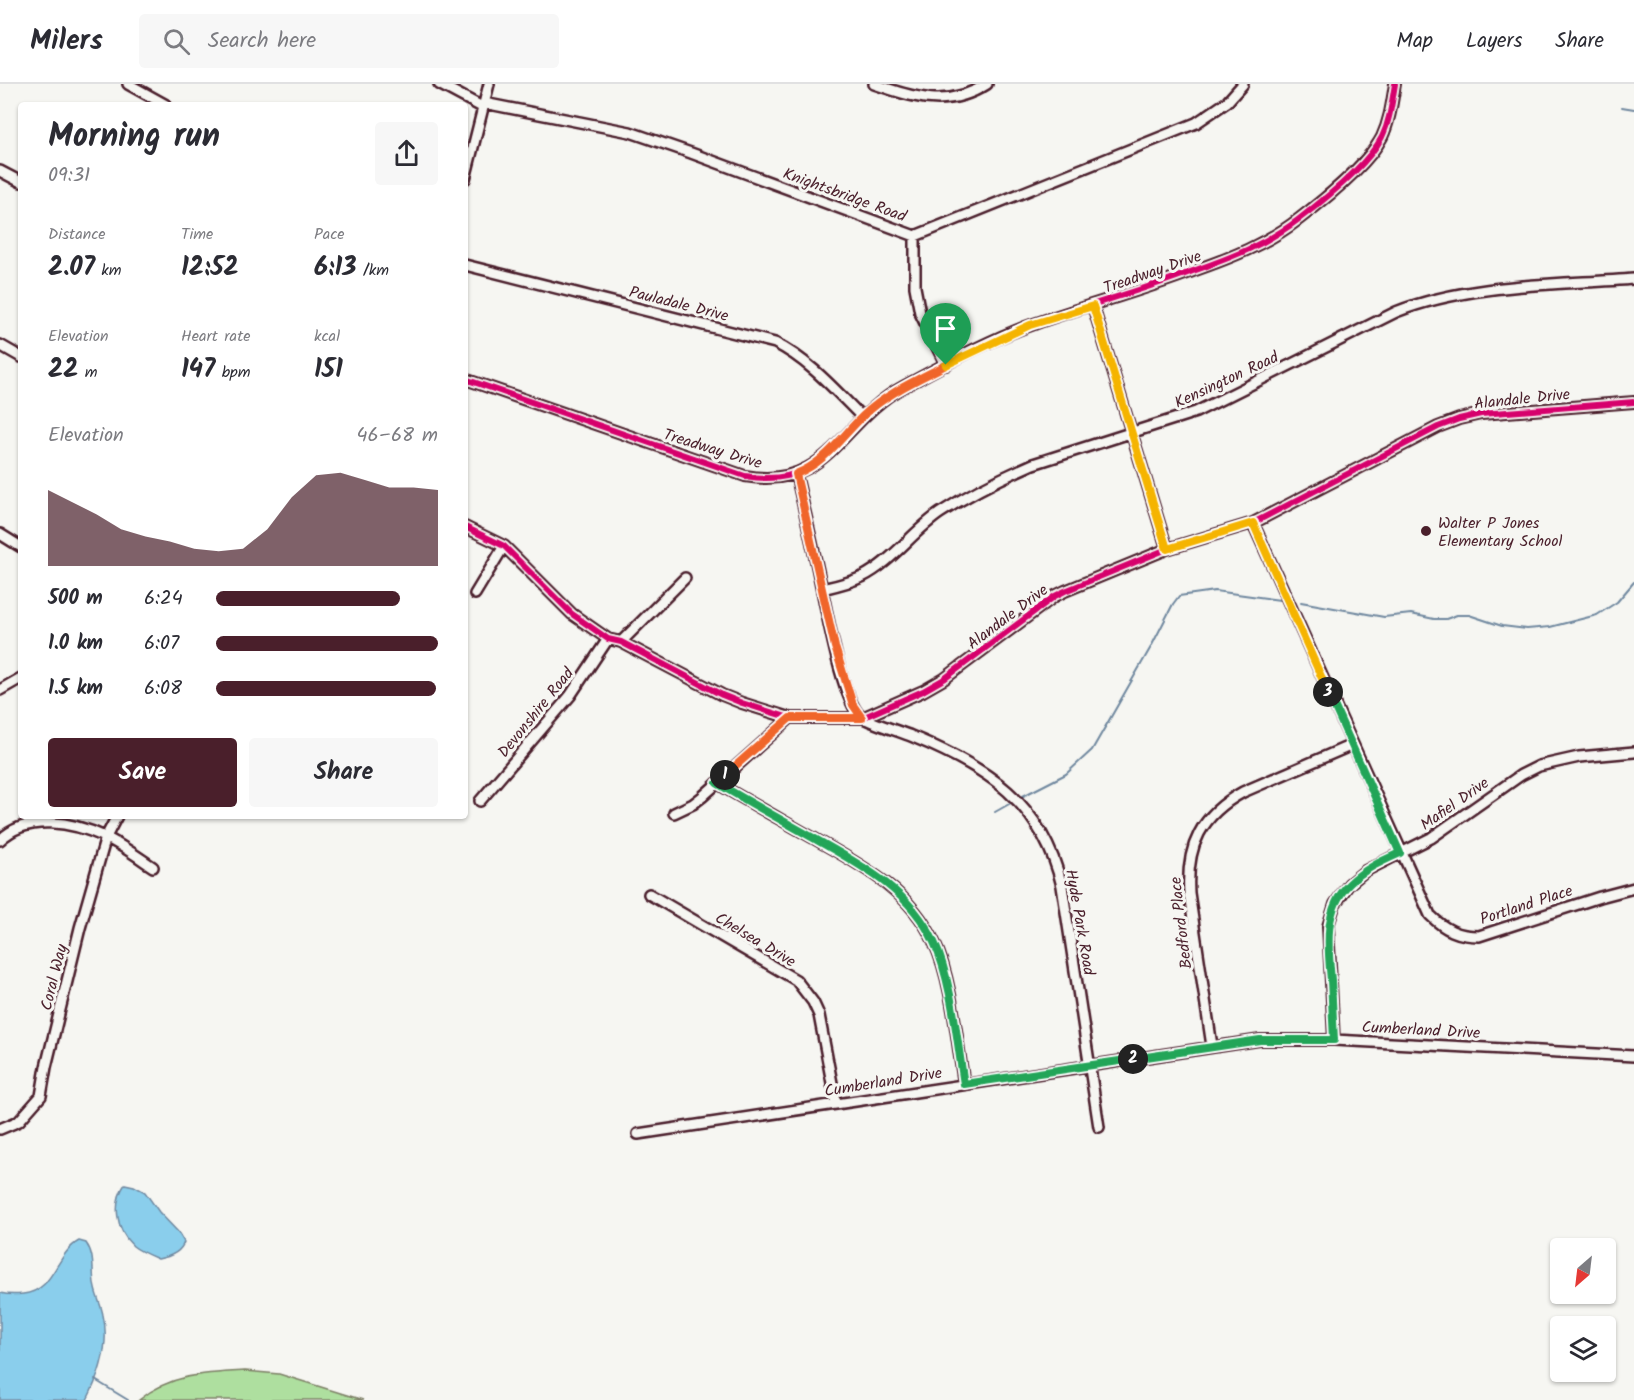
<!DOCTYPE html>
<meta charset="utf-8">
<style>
:root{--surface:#fff;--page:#f7f7f7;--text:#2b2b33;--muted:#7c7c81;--line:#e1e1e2;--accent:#4a1f2b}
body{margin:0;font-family:Kalam,sans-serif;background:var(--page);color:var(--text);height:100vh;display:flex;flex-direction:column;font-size:22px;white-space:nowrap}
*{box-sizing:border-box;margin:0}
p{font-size:20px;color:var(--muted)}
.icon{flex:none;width:33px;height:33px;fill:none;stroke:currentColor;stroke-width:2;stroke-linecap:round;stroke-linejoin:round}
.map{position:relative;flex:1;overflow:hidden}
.sheet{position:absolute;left:18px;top:18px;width:450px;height:717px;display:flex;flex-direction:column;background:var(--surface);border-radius:6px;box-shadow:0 2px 4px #0004}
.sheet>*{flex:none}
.needle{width:39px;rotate:208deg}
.fabs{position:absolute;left:1550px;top:1154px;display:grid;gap:12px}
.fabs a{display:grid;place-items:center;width:66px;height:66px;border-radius:6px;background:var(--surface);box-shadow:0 2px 4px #0004;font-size:30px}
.pin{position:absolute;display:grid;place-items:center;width:51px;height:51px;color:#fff;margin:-62px -26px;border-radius:50% 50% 50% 0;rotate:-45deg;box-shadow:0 0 6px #0007}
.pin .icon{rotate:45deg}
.km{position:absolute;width:30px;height:30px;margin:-15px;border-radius:50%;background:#222;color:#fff;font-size:16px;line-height:30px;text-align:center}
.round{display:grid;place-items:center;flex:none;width:63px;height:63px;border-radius:6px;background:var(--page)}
.overview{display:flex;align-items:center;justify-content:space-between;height:102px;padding:0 30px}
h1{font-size:33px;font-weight:800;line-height:45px}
.stats{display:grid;grid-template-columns:repeat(3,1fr);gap:9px;height:102px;padding:6px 30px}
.stats div{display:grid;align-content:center}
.stats b{font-size:26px;font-weight:800}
.stats small{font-size:16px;font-weight:400}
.stats p{font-size:16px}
.chart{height:168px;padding:12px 30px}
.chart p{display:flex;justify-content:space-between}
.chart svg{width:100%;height:108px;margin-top:6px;fill:var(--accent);opacity:.7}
.action{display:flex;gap:12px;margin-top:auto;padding:12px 30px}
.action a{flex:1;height:69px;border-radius:6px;background:var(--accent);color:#fff;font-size:24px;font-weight:800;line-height:69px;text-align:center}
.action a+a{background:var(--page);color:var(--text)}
ul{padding:0 30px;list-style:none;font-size:20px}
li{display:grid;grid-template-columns:96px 72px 1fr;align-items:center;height:45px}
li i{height:15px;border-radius:8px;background:var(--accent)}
header{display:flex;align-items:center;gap:36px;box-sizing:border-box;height:84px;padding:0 30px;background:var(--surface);border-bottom:2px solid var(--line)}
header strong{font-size:28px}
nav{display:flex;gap:33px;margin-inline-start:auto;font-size:21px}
.search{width:420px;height:54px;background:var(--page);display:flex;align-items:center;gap:15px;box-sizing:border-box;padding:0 21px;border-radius:6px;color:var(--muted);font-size:22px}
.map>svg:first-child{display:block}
.green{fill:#aedf9f;stroke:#7c7f65;stroke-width:1.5}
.water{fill:#8aceec;stroke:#70889f;stroke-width:1.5}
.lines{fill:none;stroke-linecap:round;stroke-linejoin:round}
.stream{stroke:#70889f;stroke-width:2}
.minor-casing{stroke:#4a1f2b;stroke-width:14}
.minor{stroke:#f6f6f2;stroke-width:9}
.cycleway-casing{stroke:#f6f6f2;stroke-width:10}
.cycleway{stroke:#d6006c;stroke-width:6}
.split-1-casing{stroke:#fff;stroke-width:12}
.split-2-casing{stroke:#fff;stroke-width:12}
.split-3-casing{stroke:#fff;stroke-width:12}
.split-4-casing{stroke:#fff;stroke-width:12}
.split-1{stroke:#f0652b;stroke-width:8}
.split-2{stroke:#22a559;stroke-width:8}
.split-3{stroke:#22a559;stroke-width:8}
.split-4{stroke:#f5b400;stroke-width:8}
.poi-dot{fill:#4a1f2b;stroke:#f6f6f2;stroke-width:2}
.labels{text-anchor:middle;stroke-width:6;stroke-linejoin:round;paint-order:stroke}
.street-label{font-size:16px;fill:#4a1f2b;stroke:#f6f6f2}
.poi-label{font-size:16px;fill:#4a1f2b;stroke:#f6f6f2;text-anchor:start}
</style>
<header>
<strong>Milers</strong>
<div class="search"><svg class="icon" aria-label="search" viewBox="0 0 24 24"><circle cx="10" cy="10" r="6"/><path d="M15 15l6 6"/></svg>Search here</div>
<nav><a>Map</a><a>Layers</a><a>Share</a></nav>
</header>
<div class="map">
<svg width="1634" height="1316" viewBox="0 0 1634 1316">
<rect width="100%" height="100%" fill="#f6f6f2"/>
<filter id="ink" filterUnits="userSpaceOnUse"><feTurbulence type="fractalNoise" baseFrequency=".0167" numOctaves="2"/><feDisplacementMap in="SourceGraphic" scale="12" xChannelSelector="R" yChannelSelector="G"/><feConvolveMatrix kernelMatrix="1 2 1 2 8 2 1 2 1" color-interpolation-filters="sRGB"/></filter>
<g filter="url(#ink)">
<path class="green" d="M245 1287 279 1290 363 1316H139C171 1290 206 1289 245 1287Z"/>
<path class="water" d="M125 1100 134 1102 145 1108 159 1128 178 1148 184 1158C181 1168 169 1173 158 1175 151 1172 139 1167 133 1162 116 1146 112 1119 125 1100Z
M79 1157 86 1159C95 1171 92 1185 94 1199 95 1210 101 1220 103 1231 110 1260 100 1290 87 1316H0V1209C8 1211 15 1211 23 1210 55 1207 55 1170 79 1157Z"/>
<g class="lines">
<path class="stream" d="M1622 23 1634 25
M1301 518 1384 533 1411 530 1434 535H1446L1457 531H1469L1502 542 1527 545 1550 543 1597 531 1617 518 1634 498
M1023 712 1066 690 1092 666 1151 563 1173 520 1179 512 1215 507 1280 516
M995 728 1011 719
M95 1296 128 1316"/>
<defs>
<path id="minor" d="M128 0 166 21
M439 0 482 23
M874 0C915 14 948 25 987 0
M484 19 630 48 691 69 915 152 1196 39 1227 18 1243 0
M0 87 21 98
M465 95 489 0
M915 152V203L920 229 946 281
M465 181 775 259C809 276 835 306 862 333
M1093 222 1167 465
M0 261 21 273
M465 295 745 392C829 407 841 336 903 303 944 281 990 255 1034 240 1087 221 1141 207 1193 187 1230 174 1267 160 1299 135 1324 116 1368 80 1382 53 1390 36 1392 18 1395 0
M796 390C805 428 814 467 822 506 828 533 842 614 860 632 866 637 901 648 911 652 987 683 1042 718 1062 802L1099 1043
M1253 439 1430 831C1445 846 1458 852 1479 852L1600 813 1634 804
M465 443 504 462 572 530 608 555 621 558 722 611 742 619 790 634H862L923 607 944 595 1055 512 1065 507 1167 465 1253 439 1438 343 1459 335 1481 330 1634 318
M0 450 21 463
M822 505C835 502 849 499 862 493 892 478 912 448 940 429 969 410 1001 394 1033 380L1196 328 1396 228C1469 199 1556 201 1634 195
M475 510 504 462
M621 558 685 494
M0 606 21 594
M717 699C747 717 778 734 808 751 857 779 909 804 934 858 952 895 957 958 964 1000
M480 717 570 612 608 555
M674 729 693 720 702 713 790 634
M0 756C28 729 73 738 105 753 122 761 138 773 153 783
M649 810 796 896 813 918 819 931 836 1020
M1334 956 1328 842 1335 820 1349 800 1365 787 1431 754 1521 691 1539 682 1579 673 1634 668
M1212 962 1189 809C1186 762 1201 731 1243 708L1352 661
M0 1045 19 1037 41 1012 46 983 80 844 106 753 117 732
M638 1050 1260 956H1334L1634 972"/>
</defs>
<use href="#minor" class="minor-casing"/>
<use href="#minor" class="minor"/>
<defs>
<path id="cycleway" d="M465 295 745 392C829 407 841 336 903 303 944 281 990 255 1034 240 1087 221 1141 207 1193 187 1230 174 1267 160 1299 135 1324 116 1368 80 1382 53 1390 36 1392 18 1395 0
M465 443 504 462 572 530 608 555 621 558 722 611 742 619 790 634H862L923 607 944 595 1055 512 1065 507 1167 465 1253 439 1438 343 1459 335 1481 330 1634 318"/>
</defs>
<use href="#cycleway" class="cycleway-casing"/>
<use href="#cycleway" class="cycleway"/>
</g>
</g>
<g class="lines" filter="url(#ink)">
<defs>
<path id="split-1" d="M725 691 790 634H862L853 621 835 563 796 390C826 378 840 354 863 332 887 309 917 296 946 281"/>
<path id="split-2" d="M725 691 717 699C747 717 778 734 808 751 857 779 909 804 934 858 952 896 957 958 964 1000L1133 975"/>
<path id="split-3" d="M1133 975 1260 956H1334C1333 936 1332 916 1331 896 1328 863 1323 826 1349 800 1364 785 1382 777 1400 769L1328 608"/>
<path id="split-4" d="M946 281 1030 241 1093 222 1167 465 1253 439 1328 608"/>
</defs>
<use href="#split-1" class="split-1-casing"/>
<use href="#split-2" class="split-2-casing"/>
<use href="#split-3" class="split-3-casing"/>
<use href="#split-4" class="split-4-casing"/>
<use href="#split-1" class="split-1"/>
<use href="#split-2" class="split-2"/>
<use href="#split-3" class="split-3"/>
<use href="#split-4" class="split-4"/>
</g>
<circle class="poi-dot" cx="1426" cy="447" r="6"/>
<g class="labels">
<g class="street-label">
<text transform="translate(845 110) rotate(20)" y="6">Knightsbridge Road</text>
<text transform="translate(1152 187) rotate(-19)" y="6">Treadway Drive</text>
<text transform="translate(679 219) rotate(14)" y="6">Pauladale Drive</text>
<text transform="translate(1226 295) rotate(-25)" y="6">Kensington Road</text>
<text transform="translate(1522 314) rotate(-6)" y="6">Alandale Drive</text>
<text transform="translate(713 364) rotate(17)" y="6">Treadway Drive</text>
<text transform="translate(1007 532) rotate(-37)" y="6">Alandale Drive</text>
<text transform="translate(535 628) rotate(-51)" y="6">Devonshire Road</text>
<text transform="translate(1454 719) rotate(-35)" y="6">Mafiel Drive</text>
<text transform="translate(1526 820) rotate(-18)" y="6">Portland Place</text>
<text transform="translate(1081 838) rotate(80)" y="6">Hyde Park Road</text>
<text transform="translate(1180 839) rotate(-97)" y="6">Bedford Place</text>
<text transform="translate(756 855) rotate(31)" y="6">Chelsea Drive</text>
<text transform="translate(53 893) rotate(-76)" y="6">Coral Way</text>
<text transform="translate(1421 945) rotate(3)" y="6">Cumberland Drive</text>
<text transform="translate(883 997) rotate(-9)" y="6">Cumberland Drive</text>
</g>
<g class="poi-label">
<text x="1438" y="444">Walter P Jones<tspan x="1438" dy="18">Elementary School</tspan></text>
</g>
</g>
</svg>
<div class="fabs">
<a><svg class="needle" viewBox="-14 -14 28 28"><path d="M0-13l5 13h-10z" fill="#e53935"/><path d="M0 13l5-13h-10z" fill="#7c7c81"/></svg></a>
<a><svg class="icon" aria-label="layers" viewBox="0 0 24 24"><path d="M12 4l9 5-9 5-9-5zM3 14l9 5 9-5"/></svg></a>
</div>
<div class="pin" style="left:946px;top:281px;background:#1e9e55"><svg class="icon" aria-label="arrive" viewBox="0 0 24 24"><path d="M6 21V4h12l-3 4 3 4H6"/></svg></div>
<b class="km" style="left:725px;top:691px">1</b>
<b class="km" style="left:1133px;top:975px">2</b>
<b class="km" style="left:1328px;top:608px">3</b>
<section class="sheet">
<div class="overview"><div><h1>Morning run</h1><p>09:31</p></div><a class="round"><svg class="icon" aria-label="share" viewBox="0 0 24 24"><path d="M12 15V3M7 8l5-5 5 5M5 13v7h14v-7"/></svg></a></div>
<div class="stats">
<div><p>Distance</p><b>2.07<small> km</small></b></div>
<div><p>Time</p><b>12:52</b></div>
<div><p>Pace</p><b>6:13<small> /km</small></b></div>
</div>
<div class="stats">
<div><p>Elevation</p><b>22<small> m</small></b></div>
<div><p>Heart rate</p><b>147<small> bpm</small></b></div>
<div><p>kcal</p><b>151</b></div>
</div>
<div class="chart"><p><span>Elevation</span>46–68 m</p>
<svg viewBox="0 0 160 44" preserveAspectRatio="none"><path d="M0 44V13L10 18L20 23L30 29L40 32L50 34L60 37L70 38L80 37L90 29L100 16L110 7L120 6L130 9L140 12L150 12L160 13V44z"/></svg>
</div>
<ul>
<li><b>500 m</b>6:24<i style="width:83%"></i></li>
<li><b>1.0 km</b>6:07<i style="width:100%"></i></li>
<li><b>1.5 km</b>6:08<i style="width:99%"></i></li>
</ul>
<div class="action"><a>Save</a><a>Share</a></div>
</section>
</div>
